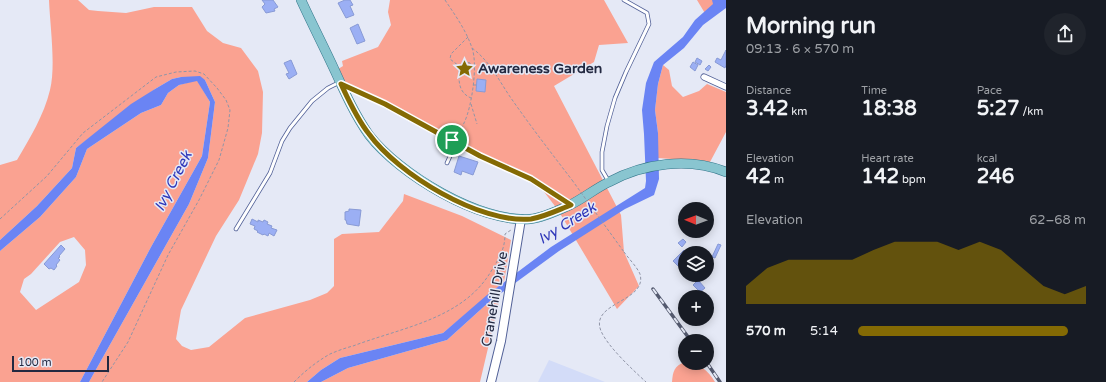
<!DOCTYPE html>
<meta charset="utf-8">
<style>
:root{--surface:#171b24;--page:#20242c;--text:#f1f3f6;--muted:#9ea1a6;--accent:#846a04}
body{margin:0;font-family:"Varela Round",sans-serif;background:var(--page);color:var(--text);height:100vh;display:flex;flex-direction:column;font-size:15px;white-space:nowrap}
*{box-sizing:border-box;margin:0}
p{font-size:13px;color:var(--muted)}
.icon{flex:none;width:22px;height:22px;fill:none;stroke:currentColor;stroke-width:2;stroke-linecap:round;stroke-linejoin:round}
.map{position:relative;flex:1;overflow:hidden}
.panel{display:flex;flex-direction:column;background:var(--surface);width:380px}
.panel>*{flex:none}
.needle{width:26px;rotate:271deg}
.tools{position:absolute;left:678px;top:202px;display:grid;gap:8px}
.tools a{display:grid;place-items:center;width:36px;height:36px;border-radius:50%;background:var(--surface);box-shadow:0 2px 10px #0003;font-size:20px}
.scale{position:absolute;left:12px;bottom:10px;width:97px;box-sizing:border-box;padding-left:4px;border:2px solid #232941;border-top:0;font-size:11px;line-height:14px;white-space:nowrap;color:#232941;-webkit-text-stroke:3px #e5e9f6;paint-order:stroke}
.pin{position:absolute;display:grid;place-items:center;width:34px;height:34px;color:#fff;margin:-17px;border:2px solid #fff;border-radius:50%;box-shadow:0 1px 4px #0007}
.round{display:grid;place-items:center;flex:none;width:42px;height:42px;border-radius:21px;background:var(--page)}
.overview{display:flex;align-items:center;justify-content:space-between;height:68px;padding:0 20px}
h1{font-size:22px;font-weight:700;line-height:30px}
.figures{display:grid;grid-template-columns:repeat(3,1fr);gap:6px;height:68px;padding:4px 20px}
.figures div{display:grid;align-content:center}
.figures b{font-size:20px;font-weight:700}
.figures small{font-size:11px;font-weight:400}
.figures p{font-size:11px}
.chart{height:112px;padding:8px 20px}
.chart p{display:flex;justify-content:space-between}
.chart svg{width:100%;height:72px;margin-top:4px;fill:var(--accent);opacity:.7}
ul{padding:0 20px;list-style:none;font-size:13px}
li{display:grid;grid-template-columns:64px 48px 1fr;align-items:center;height:30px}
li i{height:10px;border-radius:5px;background:var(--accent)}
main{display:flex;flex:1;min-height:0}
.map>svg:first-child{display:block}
.built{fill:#d3dcf8}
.green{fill:#faa291;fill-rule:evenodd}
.water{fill:#6a84f4}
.building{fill:#9baff4;stroke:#889ad5}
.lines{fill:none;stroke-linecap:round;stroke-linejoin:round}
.service-casing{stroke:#516097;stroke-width:4.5}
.minor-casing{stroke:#516097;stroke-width:7}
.secondary-casing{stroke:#516097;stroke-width:10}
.primary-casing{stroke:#33768a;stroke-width:10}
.path{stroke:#9095a7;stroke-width:1;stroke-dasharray:3 2;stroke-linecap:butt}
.service{stroke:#fff;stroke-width:3}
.minor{stroke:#fff;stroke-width:5.5}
.secondary{stroke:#fff;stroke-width:8}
.primary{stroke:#89c5d0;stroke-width:9}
.rail-casing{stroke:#545a6f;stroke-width:3.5}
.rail{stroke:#e5e9f6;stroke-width:2;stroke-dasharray:6;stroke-linecap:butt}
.path-bridge{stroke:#9095a7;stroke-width:1;stroke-dasharray:3 2;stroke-linecap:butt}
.route-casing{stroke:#fff;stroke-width:8}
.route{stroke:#846a04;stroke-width:5}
.labels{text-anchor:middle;stroke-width:3;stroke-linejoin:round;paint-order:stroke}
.poi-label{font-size:14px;font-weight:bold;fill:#232941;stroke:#e5e9f6;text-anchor:start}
.street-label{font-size:14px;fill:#232941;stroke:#e5e9f6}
.water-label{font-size:15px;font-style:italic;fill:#2e37b9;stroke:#e5e9f6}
</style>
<main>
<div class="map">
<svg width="726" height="382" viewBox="0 0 726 382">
<rect width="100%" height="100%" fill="#e5e9f6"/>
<path class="built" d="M549 360 605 382H538Z"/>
<path class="green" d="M49 0H78L89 10 98 11 126 13 154 7H192L207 31 223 43 241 48 258 71 263 92 262 133 258 154 239 200 216 236 181 310 176 339 182 346 191 350 209 347 245 318 310 300 327 293 334 286V239L342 234 379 232 403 201 404 194 462 216 511 240 504 282 443 333 340 358 321 370 307 382H89L189 204 208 158 215 102 205 80 181 77 172 79 155 89 76 148 72 168 37 206 0 240V165L17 160C30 138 44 115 50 90 56 65 50 26 49 0Z
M390 0H604L628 43 599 45 594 62 554 86 621 215 624 252 639 286 617 309 558 210 538 184 341 84 335 71 343 66 342 61 378 47 391 25 388 12Z
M697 0H726L709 20Z
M663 65 669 70 672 86 683 97 699 91 707 84 726 92V132L710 162 658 158V133L655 110 658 84Z
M197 80 210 102 202 156 151 247 80 382H0V251L40 217 76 177 87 149 141 113 161 105 168 93 179 85ZM74 237 85 250 86 265 79 282 36 310 20 292 24 279 31 274 60 242Z
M501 293 480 382H321L348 368 447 340 489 302Z
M685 362V363C699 363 708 370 715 382H672C673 371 674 366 685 362Z"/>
<path class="water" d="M712 0H726V8L703 25 684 48 663 65 658 84 655 110 658 133 659 179 654 195 625 209 559 251 489 302 447 340 348 368 321 382H307L321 370 340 358 443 333 487 295 551 247 645 188 646 181 644 134 642 110 646 83 654 62 683 37 695 20 713 4Z
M200 76 205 80 215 102 208 158 189 204 89 382H80L151 247 202 156 210 102 197 81 179 85 168 93 161 105 141 113 87 149 76 177 40 217 0 251V240L37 206 72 168 76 148 131 104 155 89 172 79 181 77Z"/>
<path class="building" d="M262 0H273L278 7 274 9 275 11 266 13 262 7 265 4Z
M345 0H350L353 5 350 6 354 15 346 18 338 3Z
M358 24 365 41 357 44 350 28Z
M726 50V65L725 68 715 62 717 58 721 60Z
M697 58 702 61 700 65 695 62Z
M291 60 297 74 289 79 286 74 289 73 284 63Z
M693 62 698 65 695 71 690 67Z
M709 65 711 67 708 71 705 69Z
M477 79 486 80 485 92 476 91Z
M459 156 478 162 473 175 462 171 461 175 454 172Z
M349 209 361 210 359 226 347 224 346 220H345V212L349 211Z
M252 219 258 222V220L263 222 264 220 268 222 267 224 272 226 271 228 277 230 274 236 269 233 268 236 264 234 263 235 257 232 258 231 254 229 255 226 250 224Z
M683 239 686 242 682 247 678 243Z
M718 244 721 245 715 258 712 257Z
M61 245 65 249 59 256 60 257 58 258 60 260 56 265 57 266 54 270 51 268 49 269 44 264Z
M684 250 687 253H685V261L679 267 673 261Z
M694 275H697L691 281 689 279Z
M698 280 705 288 700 292 693 285Z"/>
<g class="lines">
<defs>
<path id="service" d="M447 163 456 143
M609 182 602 170V152L607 126 615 98 626 72 649 24 647 13 624 0
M236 229 270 173 282 141 290 128 312 101 328 88 338 83"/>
<path id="minor" d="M704 77 726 87
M341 84 385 104 480 156 531 179 571 205"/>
<path id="secondary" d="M491 382 501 341 521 219"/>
<path id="primary" d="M301 0C312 24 324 47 335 71 345 93 355 115 369 135 399 174 480 223 530 219 543 218 559 210 570 205 584 198 596 188 609 182 644 163 689 157 726 172"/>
</defs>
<use href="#service" class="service-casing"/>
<use href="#minor" class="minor-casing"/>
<use href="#secondary" class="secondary-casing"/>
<use href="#primary" class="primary-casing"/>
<path class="path" d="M445 0C455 15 466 30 472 48 478 64 472 107 464 123 462 128 458 132 455 135
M468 37 451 54 450 59 459 66C459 79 457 92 471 98
M472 48C491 62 500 83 513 101 532 128 552 154 572 180
M460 66H463L466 62 470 63 471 66H474
M473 85H477
M471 104 477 124
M0 219 47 176 83 133 156 77 176 72 195 71 204 74 217 88 226 100 230 110 228 128 219 160 199 200 168 255 128 342 102 382
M624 252C629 259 637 267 640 274 648 302 589 302 601 331 608 347 633 370 646 382
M294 382C305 371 316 362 330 354 337 351 345 348 353 346 403 327 465 319 493 268 500 257 505 248 505 234L511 230"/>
<use href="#service" class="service"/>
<use href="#minor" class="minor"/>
<use href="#secondary" class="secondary"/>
<use href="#primary" class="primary"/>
<defs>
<path id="rail" d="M653 289 691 341
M707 363 720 382"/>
</defs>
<use href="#rail" class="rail-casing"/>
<use href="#rail" class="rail"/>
<path class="path-bridge" d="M572 180 624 252"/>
</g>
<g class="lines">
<defs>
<path id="route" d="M341 84 385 104 480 156 531 179 571 205C558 210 544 217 531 219 480 224 398 174 369 134 357 119 349 101 341 84Z"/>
</defs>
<use href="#route" class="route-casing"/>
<use href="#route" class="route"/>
</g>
<defs>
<symbol id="sight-bare" viewBox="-9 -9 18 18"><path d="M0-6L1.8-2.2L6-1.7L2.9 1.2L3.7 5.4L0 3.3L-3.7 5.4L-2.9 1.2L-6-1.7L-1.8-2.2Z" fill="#846a04" stroke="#e5e9f6" stroke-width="2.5" paint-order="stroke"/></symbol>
</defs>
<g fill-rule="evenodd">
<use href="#sight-bare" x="452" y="56" width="25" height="25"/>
</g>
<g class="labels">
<g class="poi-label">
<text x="478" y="73">Awareness Garden</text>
</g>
<g class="street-label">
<text transform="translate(494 299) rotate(-80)" y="5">Cranehill Drive</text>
</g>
<g class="water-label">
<text transform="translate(173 181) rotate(-63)" y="5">Ivy Creek</text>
<text transform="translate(567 223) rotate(-32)" y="5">Ivy Creek</text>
</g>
</g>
</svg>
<div class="tools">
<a><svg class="needle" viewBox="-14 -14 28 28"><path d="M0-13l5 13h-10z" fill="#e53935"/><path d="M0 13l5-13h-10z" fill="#9ea1a6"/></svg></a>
<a><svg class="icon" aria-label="layers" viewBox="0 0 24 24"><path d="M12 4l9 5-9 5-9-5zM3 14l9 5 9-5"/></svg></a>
<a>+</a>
<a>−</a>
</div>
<div class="scale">100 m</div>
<div class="pin" style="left:452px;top:140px;background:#1e9e55"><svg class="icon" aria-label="arrive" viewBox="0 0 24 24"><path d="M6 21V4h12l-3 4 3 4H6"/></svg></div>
</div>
<section class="panel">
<div class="overview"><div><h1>Morning run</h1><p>09:13 · 6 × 570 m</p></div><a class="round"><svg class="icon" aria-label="share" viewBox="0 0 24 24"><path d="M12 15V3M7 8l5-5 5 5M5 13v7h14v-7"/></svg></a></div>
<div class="figures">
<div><p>Distance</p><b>3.42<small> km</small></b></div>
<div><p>Time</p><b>18:38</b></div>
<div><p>Pace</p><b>5:27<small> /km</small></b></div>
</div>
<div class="figures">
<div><p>Elevation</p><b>42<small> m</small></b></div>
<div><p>Heart rate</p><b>142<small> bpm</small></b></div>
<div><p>kcal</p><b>246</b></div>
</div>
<div class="chart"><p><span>Elevation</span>62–68 m</p>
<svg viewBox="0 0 160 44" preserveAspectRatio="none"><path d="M0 44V33L10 22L20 17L30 17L40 17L50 17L60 11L70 6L80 6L90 6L100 11L110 6L120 11L130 22L140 33L150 38L160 33V44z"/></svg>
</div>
<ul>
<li><b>570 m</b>5:14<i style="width:92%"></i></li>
</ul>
</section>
</main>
